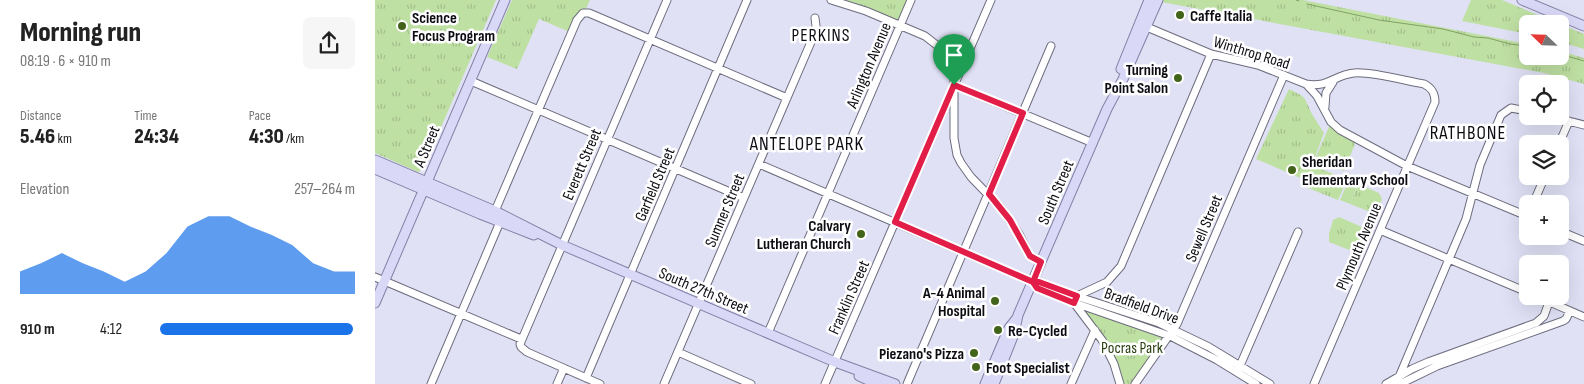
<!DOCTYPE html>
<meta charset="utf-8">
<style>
:root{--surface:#fff;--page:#f6f6f6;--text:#222;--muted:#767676;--accent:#1a73e8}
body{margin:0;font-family:"Sofia Sans Condensed",sans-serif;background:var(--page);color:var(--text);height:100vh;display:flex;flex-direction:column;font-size:19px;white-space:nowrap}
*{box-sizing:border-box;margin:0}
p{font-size:16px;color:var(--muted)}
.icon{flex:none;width:28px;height:28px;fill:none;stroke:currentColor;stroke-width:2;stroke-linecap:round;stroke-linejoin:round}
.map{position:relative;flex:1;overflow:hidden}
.panel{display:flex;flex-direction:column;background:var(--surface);width:375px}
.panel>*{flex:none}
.needle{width:32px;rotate:293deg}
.fabs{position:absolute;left:1144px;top:15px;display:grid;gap:10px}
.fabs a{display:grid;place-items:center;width:50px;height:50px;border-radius:8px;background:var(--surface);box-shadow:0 5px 20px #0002;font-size:25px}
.pin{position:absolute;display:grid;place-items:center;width:42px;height:42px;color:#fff;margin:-51px -21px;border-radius:50% 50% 50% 0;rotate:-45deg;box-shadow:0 0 5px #0007}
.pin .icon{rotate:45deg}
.round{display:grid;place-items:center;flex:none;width:52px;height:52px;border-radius:8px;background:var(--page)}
.headline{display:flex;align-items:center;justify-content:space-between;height:85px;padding:0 20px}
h1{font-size:28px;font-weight:800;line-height:38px}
.figures{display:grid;grid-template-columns:repeat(3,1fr);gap:8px;height:85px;padding:5px 20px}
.figures div{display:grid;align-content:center}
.figures b{font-size:21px;font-weight:800}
.figures small{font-size:14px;font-weight:400}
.figures p{font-size:14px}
.chart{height:140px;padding:10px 20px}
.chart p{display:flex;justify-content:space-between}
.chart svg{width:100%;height:90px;margin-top:5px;fill:var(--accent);opacity:.7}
ul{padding:0 20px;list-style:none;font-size:16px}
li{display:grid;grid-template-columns:80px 60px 1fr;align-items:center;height:38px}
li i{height:12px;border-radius:6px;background:var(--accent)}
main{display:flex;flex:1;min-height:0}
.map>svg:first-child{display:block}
.grass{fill:url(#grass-tufts)}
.pitch{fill:#bfe0a3}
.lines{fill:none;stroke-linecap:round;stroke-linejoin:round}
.stream{stroke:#80a262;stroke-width:1}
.minor-casing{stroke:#6d6c7e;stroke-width:9}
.major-casing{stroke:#8280a4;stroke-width:11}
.minor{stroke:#fff;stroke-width:7}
.major{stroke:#dad8f7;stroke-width:9}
.route-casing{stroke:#fff;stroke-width:10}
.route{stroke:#e11d48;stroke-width:6}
.poi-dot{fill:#42631a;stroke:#fff;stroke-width:2}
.labels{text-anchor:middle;stroke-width:5;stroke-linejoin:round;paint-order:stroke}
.poi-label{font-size:16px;font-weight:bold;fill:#0c0c13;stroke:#fff;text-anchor:start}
.street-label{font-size:16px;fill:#0c0c13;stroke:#fff}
.park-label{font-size:16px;fill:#293f10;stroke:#fff}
.neighbourhood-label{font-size:18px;letter-spacing:1px;fill:#0c0c13;stroke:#fff}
.quarter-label{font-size:19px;letter-spacing:1px;fill:#0c0c13;stroke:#fff}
</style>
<main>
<section class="panel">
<div class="headline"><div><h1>Morning run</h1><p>08:19 · 6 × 910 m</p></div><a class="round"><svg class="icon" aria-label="share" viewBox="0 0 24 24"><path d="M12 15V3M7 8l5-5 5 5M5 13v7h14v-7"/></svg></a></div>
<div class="figures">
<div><p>Distance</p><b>5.46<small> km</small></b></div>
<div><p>Time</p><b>24:34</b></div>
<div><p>Pace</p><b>4:30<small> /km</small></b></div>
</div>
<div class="chart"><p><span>Elevation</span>257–264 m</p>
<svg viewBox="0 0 160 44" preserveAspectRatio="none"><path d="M0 44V33L10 29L20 24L30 29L40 33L50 38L60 33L70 24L80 11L90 6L100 6L110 11L120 15L130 20L140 29L150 33L160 33V44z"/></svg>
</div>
<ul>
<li><b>910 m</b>4:12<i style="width:99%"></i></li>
</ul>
</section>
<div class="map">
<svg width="1209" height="384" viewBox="0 0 1209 384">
<defs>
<pattern id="grass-tufts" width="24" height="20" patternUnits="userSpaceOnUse" patternTransform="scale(1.25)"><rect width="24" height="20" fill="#bfe0a3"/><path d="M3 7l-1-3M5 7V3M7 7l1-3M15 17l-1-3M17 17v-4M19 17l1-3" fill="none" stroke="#a3bf8b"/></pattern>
</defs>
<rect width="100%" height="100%" fill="#e1e1f6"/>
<path class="grass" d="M0 0H121L48 169 43 172 0 153Z
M137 0H215L209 13 197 33 164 19 142 69 112 57Z
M456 0H536L525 25Z
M787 0H928L1152 44V56H1185V51L1209 58V84L1169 73 786 2Z
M1096 0H1127L1184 24H1152V34L1087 21Z
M1185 24 1209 34V49L1185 42Z
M914 89 926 95 930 99 937 114 949 133 937 165 972 180 963 200 928 186 930 180 881 159Z
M956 122 982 139 969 171 940 159Z
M983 184 1004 193 1007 199 1002 211 998 213 975 204Z
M964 217 987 227 989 240 983 247 977 251 954 242V234L958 220Z
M713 308 795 336 760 384H745L739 364 702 309Z"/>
<path class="pitch" d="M959 149 969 153 963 169 952 164Z
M972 184 981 188 975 204 965 200Z"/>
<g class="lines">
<path class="stream" d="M921 0 924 1
M932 4 1004 20 1068 29 1099 37 1113 38 1135 44 1152 46
M1185 54 1209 61"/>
<defs>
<path id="minor" d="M456 0 491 11 550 36 568 50 573 58 579 74V138L582 155 586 163 596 177 626 208 644 234 655 256 666 262
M767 25 836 54 883 65 931 84 942 96 956 122 965 130 1032 166 1152 216
M96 81 369 198
M931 84C954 88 959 75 979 73 995 71 1031 81 1049 84 1057 88 1060 93 1060 102L939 384
M579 85 718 143
M950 107 951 93 958 82
M1174 116 1209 125
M1184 144 1194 121
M384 164 658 282H665L698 295 784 323 834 347 895 384
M1158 204 1170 176
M120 211 202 20 208 13H214L412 98
M1005 230 1152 292
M1185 231 1209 241
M0 277 146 339
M658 282 662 288 691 300 795 336 842 360 881 384
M1161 296 1209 317
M393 333 536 0
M303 352 376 384
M864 368 923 232
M211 378 372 0
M56 384 125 222
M182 384 189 368
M225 384 152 352 146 347 145 344 292 0
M289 384 439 35 441 26 440 18
M450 384 616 0
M532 384 676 46
M696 384 720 330
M745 384 739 364 727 340 699 303 702 296 732 282 746 266 836 54
M760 384 802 324 909 75
M1011 384 1037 369 1053 362 1161 323 1169 316 1174 302
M1021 384 1091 219 1105 165 1126 115 1136 108 1152 111
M1025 384 1062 366 1188 321 1191 319 1195 311"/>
<path id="major" d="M1147 0 1209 26
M746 69 774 0
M0 160 120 211 187 245 460 362 520 384
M0 169 105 214 159 235
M0 303 130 0
M484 376 502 384
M610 384 634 328 642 318
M619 384 639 334 643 315 732 109 748 79 783 0"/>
</defs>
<use href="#minor" class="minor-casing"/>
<use href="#major" class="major-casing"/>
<use href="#minor" class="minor"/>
<use href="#major" class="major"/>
</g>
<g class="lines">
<defs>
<path id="route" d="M579 85 520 222 658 282H664L702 296 699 303 662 288 658 282 666 262 655 256 635 220 614 194 648 113 579 85"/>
</defs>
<use href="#route" class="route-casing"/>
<use href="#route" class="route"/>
</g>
<g class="poi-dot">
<circle cx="805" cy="15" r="5"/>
<circle cx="27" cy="26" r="5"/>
<circle cx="803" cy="78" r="5"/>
<circle cx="917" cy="170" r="5"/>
<circle cx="486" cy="234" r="5"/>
<circle cx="620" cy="301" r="5"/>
<circle cx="623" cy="330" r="5"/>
<circle cx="599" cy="353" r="5"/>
<circle cx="601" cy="367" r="5"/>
</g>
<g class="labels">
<g class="poi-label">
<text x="815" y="21">Caffe Italia</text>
<text x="37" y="23">Science<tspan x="37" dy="18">Focus Program</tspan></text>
<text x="793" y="75" text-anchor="end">Turning<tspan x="793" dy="18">Point Salon</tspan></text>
<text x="927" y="167">Sheridan<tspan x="927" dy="18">Elementary School</tspan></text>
<text x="476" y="231" text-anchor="end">Calvary<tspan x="476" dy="18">Lutheran Church</tspan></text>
<text x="610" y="298" text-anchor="end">A-4 Animal<tspan x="610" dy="18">Hospital</tspan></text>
<text x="633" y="336">Re-Cycled</text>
<text x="589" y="359" text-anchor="end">Piezano's Pizza</text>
<text x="611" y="373">Foot Specialist</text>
</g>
<g class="street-label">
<text transform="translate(877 52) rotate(17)" y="6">Winthrop Road</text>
<text transform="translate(493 65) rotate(-67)" y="6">Arlington Avenue</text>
<text transform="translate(51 146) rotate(-67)" y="6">A Street</text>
<text transform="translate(206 164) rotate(-67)" y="6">Everett Street</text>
<text transform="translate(279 184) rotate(-67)" y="6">Garfield Street</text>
<text transform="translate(680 192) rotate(-67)" y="6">South Street</text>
<text transform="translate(349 210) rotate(-67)" y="6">Sumner Street</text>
<text transform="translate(828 228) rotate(-67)" y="6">Sewell Street</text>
<text transform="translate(983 246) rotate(-67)" y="6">Plymouth Avenue</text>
<text transform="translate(329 290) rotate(23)" y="6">South 27th Street</text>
<text transform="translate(473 297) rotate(-66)" y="6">Franklin Street</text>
<text transform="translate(767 305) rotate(20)" y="6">Bradfield Drive</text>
</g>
<g class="park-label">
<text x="757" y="353">Pocras Park</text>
</g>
<g class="neighbourhood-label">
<text x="446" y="41">PERKINS</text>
</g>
<g class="quarter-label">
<text x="1093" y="139">RATHBONE</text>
<text x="432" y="150">ANTELOPE PARK</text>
</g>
</g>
</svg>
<div class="fabs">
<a><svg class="needle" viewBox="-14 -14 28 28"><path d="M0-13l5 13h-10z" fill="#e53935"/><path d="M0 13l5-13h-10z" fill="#767676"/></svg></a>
<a><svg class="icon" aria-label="locate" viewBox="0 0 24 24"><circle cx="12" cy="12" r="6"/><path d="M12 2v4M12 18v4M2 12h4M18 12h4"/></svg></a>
<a><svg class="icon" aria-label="layers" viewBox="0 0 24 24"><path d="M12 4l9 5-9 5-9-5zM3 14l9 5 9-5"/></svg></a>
<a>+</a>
<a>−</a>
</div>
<div class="pin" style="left:579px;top:85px;background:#1e9e55"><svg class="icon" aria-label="arrive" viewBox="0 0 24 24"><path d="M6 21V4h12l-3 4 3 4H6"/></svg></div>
</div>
</main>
